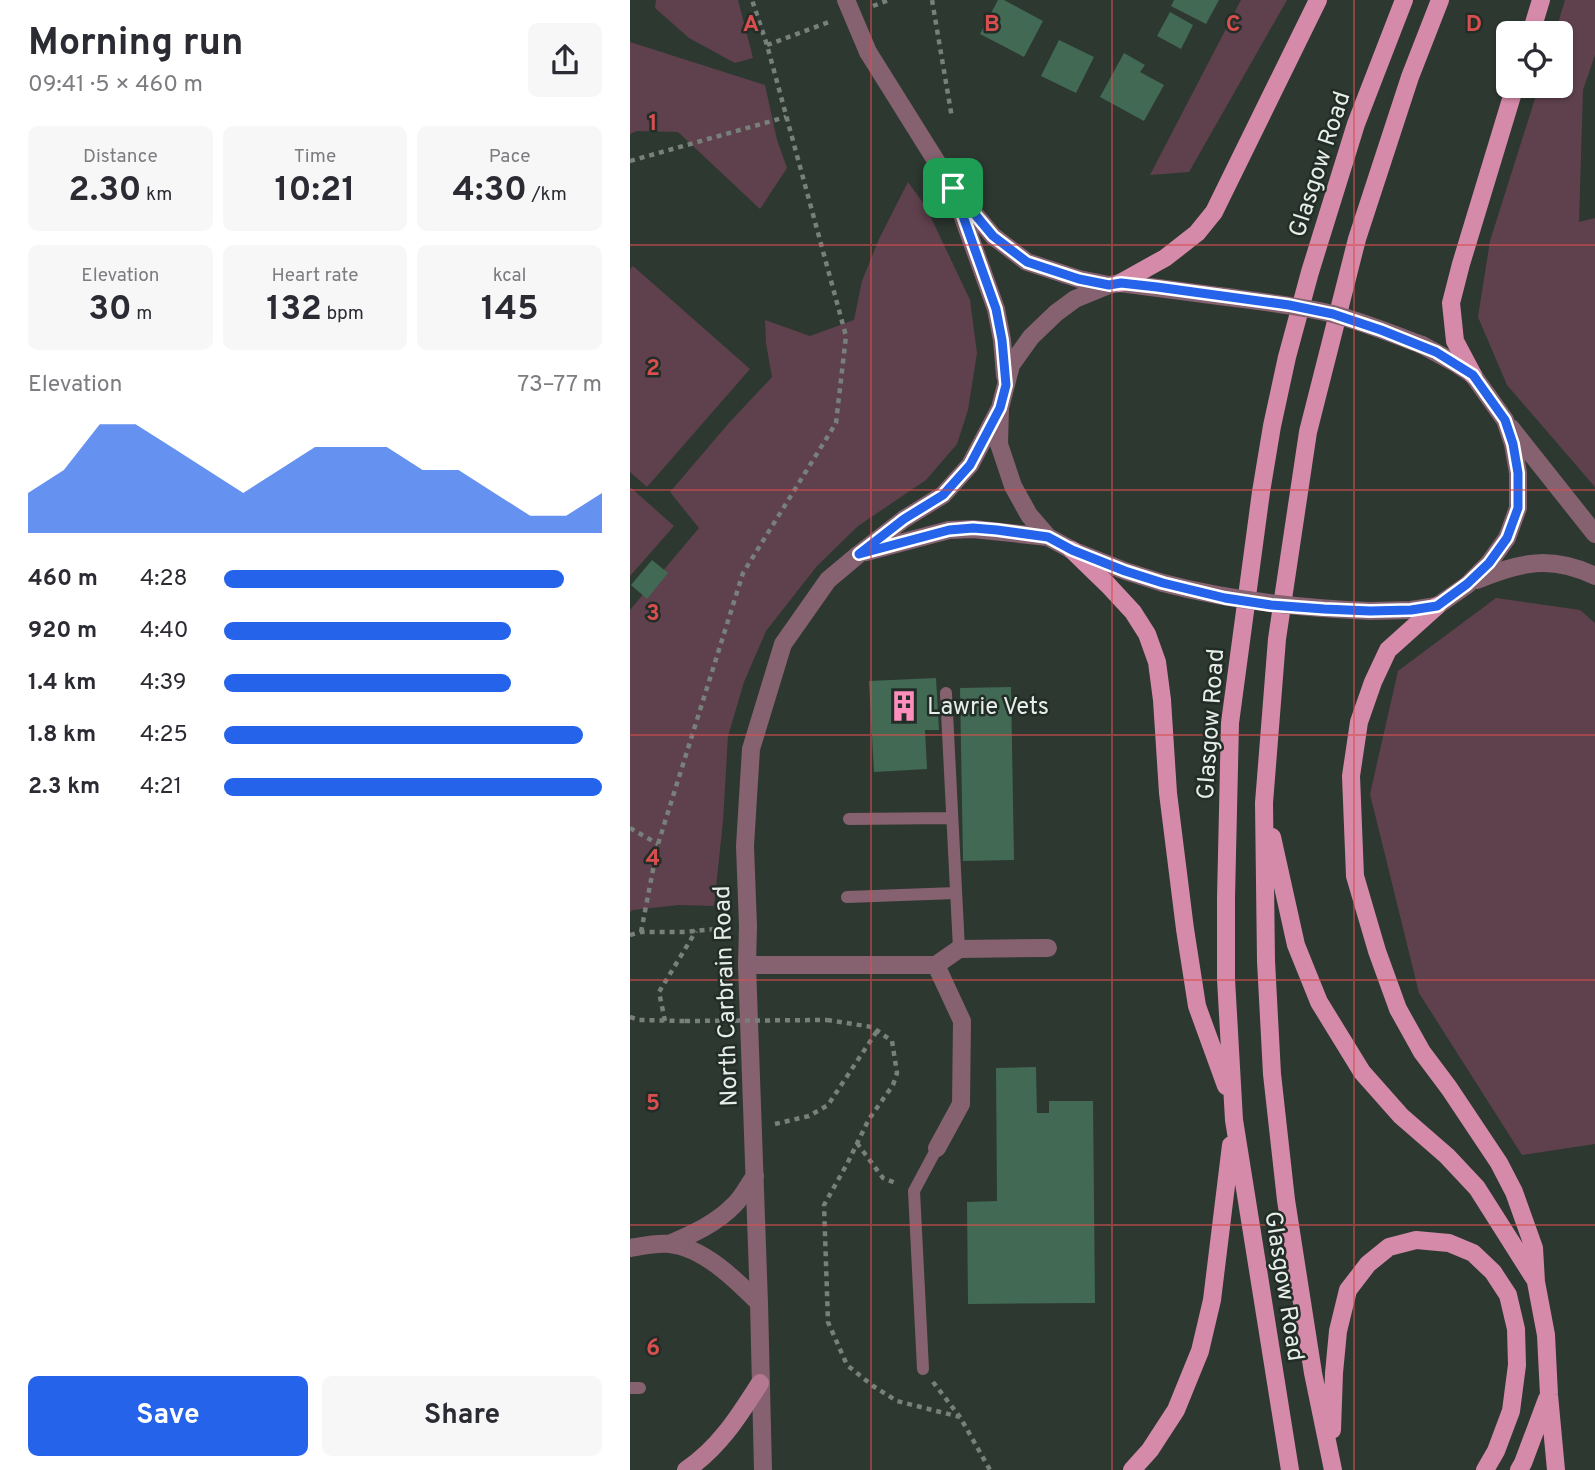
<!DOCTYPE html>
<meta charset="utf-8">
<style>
:root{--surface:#fff;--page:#f7f7f7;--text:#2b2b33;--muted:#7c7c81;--accent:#2563eb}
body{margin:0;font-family:Overpass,sans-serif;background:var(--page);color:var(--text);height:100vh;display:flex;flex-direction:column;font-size:26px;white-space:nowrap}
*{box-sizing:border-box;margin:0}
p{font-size:23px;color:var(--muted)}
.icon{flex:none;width:38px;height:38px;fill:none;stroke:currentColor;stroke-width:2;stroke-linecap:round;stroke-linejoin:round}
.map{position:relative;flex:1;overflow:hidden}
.panel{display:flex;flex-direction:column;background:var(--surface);width:630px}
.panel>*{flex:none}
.fabs{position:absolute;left:866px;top:21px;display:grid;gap:14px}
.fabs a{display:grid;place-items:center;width:77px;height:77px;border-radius:10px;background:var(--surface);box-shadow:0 2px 5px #0004;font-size:35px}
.pin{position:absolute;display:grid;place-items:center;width:60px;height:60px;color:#fff;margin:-30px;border-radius:14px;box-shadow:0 4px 10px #0006}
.round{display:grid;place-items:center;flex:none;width:74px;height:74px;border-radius:10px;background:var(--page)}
.head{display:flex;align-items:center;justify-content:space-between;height:119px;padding:0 28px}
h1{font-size:38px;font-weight:700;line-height:52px}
.figures{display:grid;grid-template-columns:repeat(3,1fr);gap:10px;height:119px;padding:7px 28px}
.figures div{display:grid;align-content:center;border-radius:10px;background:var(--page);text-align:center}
.figures b{font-size:35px;font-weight:700}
.figures small{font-size:19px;font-weight:400}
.figures p{font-size:19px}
.chart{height:196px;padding:14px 28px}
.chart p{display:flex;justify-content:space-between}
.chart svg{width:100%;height:126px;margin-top:7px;fill:var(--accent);opacity:.7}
.action{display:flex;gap:14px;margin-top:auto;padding:14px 28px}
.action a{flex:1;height:80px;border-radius:10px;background:var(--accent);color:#fff;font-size:28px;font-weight:700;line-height:80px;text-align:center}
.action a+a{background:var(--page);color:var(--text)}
ul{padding:0 28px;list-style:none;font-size:23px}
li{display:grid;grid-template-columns:112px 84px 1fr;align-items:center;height:52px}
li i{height:18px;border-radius:9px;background:var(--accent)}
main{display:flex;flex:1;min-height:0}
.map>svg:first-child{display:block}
.green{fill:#5f414d}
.building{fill:#426953}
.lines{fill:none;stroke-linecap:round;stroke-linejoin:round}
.path{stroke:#77807a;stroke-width:4.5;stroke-dasharray:5 5;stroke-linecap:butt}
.service{stroke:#86616f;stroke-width:12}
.minor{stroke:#86616f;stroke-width:18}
.tertiary{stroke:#86616f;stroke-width:18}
.secondary{stroke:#b47890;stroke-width:18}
.primary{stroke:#d68aa9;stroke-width:18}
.path-bridge{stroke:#77807a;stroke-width:4.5;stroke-dasharray:5 5;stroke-linecap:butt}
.tertiary-bridge{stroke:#86616f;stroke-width:18}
.route-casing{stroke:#fff;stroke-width:14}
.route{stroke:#2563eb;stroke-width:9}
.grid{fill:none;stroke:#d94f4f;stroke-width:2;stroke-opacity:0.55}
.labels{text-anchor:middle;stroke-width:5;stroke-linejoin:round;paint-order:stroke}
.street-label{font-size:24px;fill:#e7ede9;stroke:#232d27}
.poi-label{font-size:24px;fill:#e7ede9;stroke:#232d27;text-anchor:start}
.grid-label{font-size:23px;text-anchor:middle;font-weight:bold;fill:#d94f4f;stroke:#232d27;stroke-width:5;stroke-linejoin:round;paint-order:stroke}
</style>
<main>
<section class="panel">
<div class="head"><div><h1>Morning run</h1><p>09:41 · 5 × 460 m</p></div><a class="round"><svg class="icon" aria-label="share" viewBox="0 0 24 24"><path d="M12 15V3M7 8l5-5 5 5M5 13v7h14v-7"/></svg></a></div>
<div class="figures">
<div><p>Distance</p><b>2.30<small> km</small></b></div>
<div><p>Time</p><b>10:21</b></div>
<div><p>Pace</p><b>4:30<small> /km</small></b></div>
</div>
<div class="figures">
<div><p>Elevation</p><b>30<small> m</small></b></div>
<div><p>Heart rate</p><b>132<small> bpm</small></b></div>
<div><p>kcal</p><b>145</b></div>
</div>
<div class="chart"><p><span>Elevation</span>73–77 m</p>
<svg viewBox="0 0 160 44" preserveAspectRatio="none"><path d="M0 44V30L10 22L20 6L30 6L40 14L50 22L60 30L70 22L80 14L90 14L100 14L110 22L120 22L130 30L140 38L150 38L160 30V44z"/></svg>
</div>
<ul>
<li><b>460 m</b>4:28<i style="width:90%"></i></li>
<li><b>920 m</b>4:40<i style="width:76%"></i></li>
<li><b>1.4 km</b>4:39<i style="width:76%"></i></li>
<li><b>1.8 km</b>4:25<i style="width:95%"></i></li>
<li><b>2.3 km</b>4:21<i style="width:100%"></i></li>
</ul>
<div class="action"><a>Save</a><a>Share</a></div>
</section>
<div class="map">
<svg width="965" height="1470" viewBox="0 0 965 1470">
<rect width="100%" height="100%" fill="#2d3831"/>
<path class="green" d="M26 0H108L123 58 105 63 59 38 25 8Z
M611 0H657L559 172 520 175Z
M935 0H965V55L953 90 949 222 965 218V487L877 385 848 317 860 241 909 86H931V33H925Z
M0 42 135 85 147 140 157 168 130 209 48 132 7 131 0 134Z
M278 182 296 207 340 300 347 353 338 410 327 444 296 480 228 526 187 566 136 631 114 682 98 736 93 821 84 906 49 905 3 910 0 912V610L69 528 40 492 98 424 142 377 136 343 135 320 180 336 224 320 232 281 249 239Z
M3 266 120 369 17 487 0 472V269Z
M0 487 44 526 0 576Z
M866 598 950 610 965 623V1144L892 1155 789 993 740 794 768 671Z"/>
<path class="building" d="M368 0H374L413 21 394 57 350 34Z
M544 0H589L576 24 541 6Z
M540 12 563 25 551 49 527 36Z
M429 40 464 57 446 93 411 76Z
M494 53 515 65 510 72 534 85 514 121 470 97Z
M22 560 38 573 17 599 1 585Z
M306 678 309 730H295L297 769 244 772 239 681Z
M381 687 384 860 333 861 330 688Z
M406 1067 407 1113H419V1101H463L465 1303 338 1304 337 1202 367 1201 366 1068Z"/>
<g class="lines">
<path class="path" d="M302 0 322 118
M243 6 259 0
M137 45 202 21
M0 161 156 117
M0 828 28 844
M11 932 28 844 113 573 206 423 216 336 137 45 122 0
M0 935 11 932H53L97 928
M0 1017 9 1020 55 1021
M197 1020 242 1027 262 1041 267 1073 263 1085 239 1119 217 1164 194 1205 198 1322 217 1365 243 1386 267 1401 330 1417 360 1470
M35 1021 29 992 66 931
M145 1124 179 1116 198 1105 247 1031
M227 1143 253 1178 268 1184
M303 1382 330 1417"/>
<path class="service" d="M316 693 329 949
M219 819 322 818
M217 897 326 893
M293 1369 284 1191 307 1148
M0 1388H10"/>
<path class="minor" d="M117 965H306L332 1021 331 1104 307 1148
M306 965 329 949 418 948
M39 1244C63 1234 87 1223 105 1204 113 1196 118 1185 125 1176
M0 1248C12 1246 26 1243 39 1244 73 1247 106 1280 129 1303"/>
<path class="tertiary" d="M238 52 323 188 363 236 397 262 449 279 479 285
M326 198 366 309 372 340 375 376
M881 428 965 534
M236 552 319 530 343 529 418 537
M847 580C890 562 921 555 965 576
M533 583 495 571 442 550 418 537 399 515 383 486 369 444 370 408 381 365 401 337 426 313 445 299 479 285 490 283 589 296
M740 611 781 610 807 606 837 585 859 563 877 538 888 508V473L883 444 875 420 843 375 825 363 792 345
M133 1470 129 1303 117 965 118 926 115 846 121 749 153 644 198 580 229 554 274 519 313 495 340 465 370 408"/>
<path class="secondary" d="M56 1470C89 1448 109 1416 130 1383"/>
<path class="primary" d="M901 33 911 0
M490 283 535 258 567 233 584 212 688 0
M843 375 825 341 821 303 831 264 885 86
M442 550 478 585 503 612 517 634 527 662 532 700 538 793 555 929 567 1006 596 1086
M807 606 758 650 743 682 729 722 721 776 725 876 747 951 768 1009 792 1052 819 1088 869 1163 884 1192 904 1248 906 1282 916 1335 919 1395 926 1470
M642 837 666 945 689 1002 732 1072 771 1116 817 1156 847 1188 904 1278
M702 1430 704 1373 708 1331 718 1290 738 1264 759 1247 786 1240 819 1243 843 1253 863 1272 878 1295 886 1329 887 1365 881 1411 866 1451 855 1470
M502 1470 520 1450 546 1410 570 1351 582 1300 601 1145
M660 1470 604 1120 596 979V898L600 723 631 492 642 426 657 357 680 272 726 124 774 0
M703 1470 683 1373 656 1200 642 1074 636 961 634 803 647 639 678 432 727 239 780 77 810 0
M889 1470 893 1463 917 1399"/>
<path class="path-bridge" d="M55 1021 197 1020"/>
<path class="tertiary-bridge" d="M216 0 238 52
M589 296C627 301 666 305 703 314 733 322 763 334 792 345
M533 583C601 601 670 608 740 611"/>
</g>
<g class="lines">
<defs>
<path id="route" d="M323 188 363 236 397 262 449 279 479 285 491 283 527 287 659 305 703 314 751 330 806 352 843 375 875 420 883 444 888 473V508L877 538 859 563 837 584 807 606 781 610 740 611 694 609 641 605 595 598 533 583 495 571 442 550 418 537 367 530 343 528 319 530 229 554 274 519 313 495 340 465 370 408 376 385 372 340 366 309Z"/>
</defs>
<use href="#route" class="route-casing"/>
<use href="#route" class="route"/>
</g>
<path class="grid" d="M241 0V1470M482 0V1470M724 0V1470M0 245H965M0 490H965M0 735H965M0 980H965M0 1225H965"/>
<defs>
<symbol id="building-bare" viewBox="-9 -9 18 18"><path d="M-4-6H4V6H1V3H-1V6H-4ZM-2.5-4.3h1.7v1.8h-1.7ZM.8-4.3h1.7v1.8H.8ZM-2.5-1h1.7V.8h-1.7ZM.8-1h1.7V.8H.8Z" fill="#fe8ebd" stroke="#232d27" stroke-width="2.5" paint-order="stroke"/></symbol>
</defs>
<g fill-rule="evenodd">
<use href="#building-bare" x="252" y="684" width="44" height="44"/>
</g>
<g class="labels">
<g class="street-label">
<text transform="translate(689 164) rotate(-72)" y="8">Glasgow Road</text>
<text transform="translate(580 724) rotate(-86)" y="8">Glasgow Road</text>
<text transform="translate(95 996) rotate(-92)" y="8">North Carbrain Road</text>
<text transform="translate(655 1286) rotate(81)" y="8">Glasgow Road</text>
</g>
<g class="poi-label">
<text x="297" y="714">Lawrie Vets</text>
</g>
</g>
<g class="grid-label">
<text x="121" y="31">A</text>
<text x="362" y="31">B</text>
<text x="603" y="31">C</text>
<text x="844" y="31">D</text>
<text x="23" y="130">1</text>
<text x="23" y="375">2</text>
<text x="23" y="620">3</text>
<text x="23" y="865">4</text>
<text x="23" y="1110">5</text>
<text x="23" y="1355">6</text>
</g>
</svg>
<div class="fabs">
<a><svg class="icon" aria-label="locate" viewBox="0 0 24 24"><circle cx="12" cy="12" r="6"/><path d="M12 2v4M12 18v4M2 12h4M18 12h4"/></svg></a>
</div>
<div class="pin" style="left:323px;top:188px;background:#1e9e55"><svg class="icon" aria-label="arrive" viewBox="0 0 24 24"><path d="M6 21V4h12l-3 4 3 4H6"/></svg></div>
</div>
</main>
